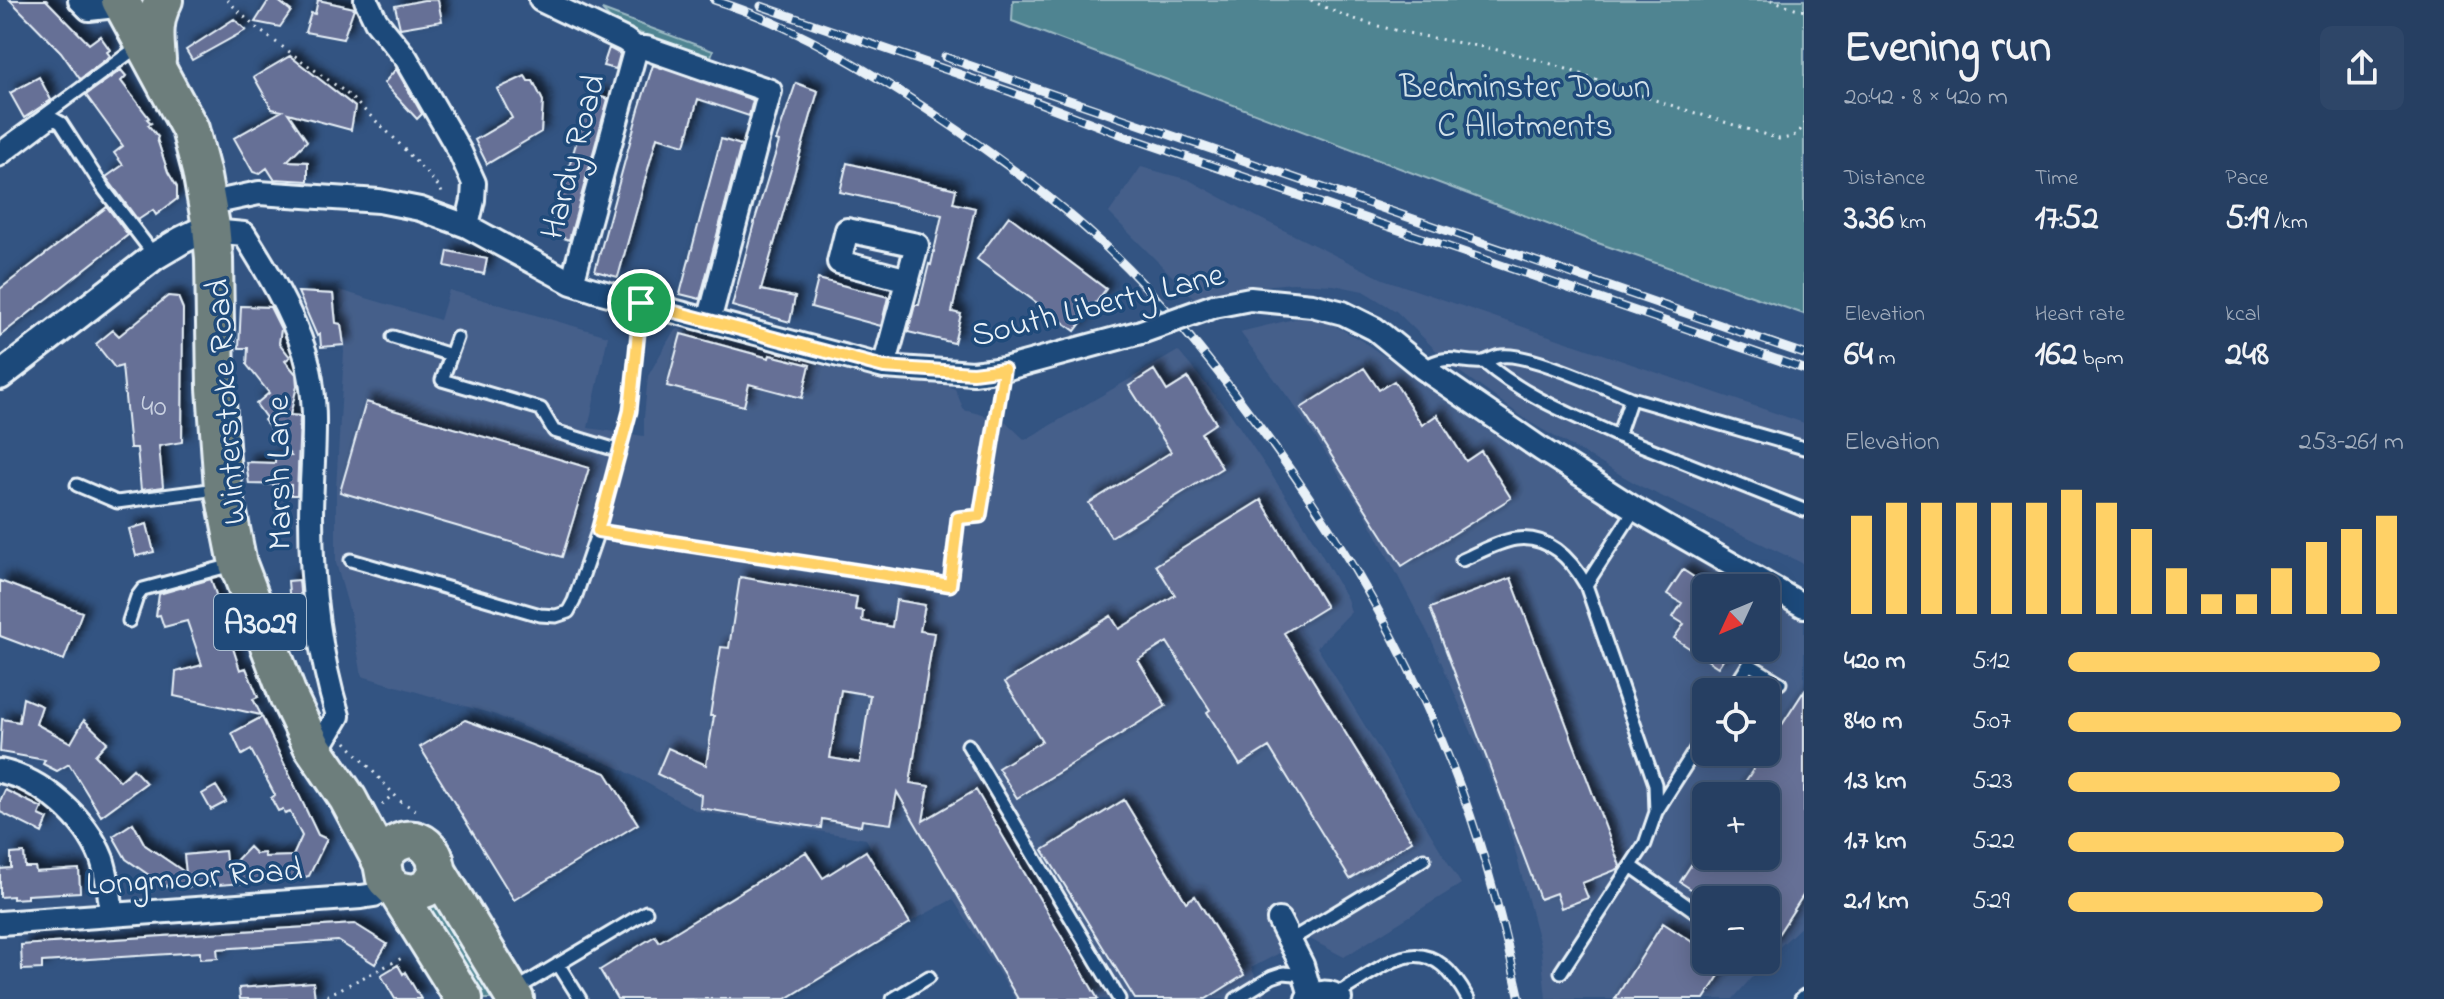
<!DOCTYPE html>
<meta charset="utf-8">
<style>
:root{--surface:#263f62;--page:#2e4668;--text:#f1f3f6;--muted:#a4afbe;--line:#425877;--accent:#ffd166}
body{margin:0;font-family:"Indie Flower",sans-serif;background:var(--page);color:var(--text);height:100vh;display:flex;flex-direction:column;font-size:30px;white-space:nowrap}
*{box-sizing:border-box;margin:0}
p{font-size:26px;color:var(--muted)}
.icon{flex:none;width:44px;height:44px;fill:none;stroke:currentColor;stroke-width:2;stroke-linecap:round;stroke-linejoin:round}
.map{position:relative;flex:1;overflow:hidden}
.sheet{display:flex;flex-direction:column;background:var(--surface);width:640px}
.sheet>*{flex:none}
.needle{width:52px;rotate:226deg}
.fabs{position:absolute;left:1692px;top:574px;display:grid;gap:16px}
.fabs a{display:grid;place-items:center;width:88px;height:88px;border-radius:12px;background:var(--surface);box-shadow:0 4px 20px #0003,0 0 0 2px var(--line);font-size:40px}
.pin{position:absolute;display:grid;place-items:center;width:68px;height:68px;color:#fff;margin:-34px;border:4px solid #fff;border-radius:50%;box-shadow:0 2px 8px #0007}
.round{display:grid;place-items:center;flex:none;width:84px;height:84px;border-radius:12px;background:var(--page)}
.overview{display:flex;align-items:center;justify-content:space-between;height:136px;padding:0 40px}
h1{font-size:44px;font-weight:700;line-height:60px}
.metrics{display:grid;grid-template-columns:repeat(3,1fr);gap:12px;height:136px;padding:8px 40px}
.metrics div{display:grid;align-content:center}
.metrics b{font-size:34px;font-weight:700}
.metrics small{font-size:22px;font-weight:400}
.metrics p{font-size:22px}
.chart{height:224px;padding:16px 40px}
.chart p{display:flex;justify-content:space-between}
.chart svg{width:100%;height:144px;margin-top:8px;stroke:var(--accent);stroke-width:6}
ul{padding:0 40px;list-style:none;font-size:26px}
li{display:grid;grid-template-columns:128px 96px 1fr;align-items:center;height:60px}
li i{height:20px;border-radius:10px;background:var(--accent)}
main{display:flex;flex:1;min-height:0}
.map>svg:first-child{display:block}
.built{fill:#455f8a;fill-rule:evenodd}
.green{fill:#4f8491;stroke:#9cbac4;stroke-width:2}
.building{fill:#666f96;stroke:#e8f1f8;stroke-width:2;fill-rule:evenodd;filter:url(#shadow)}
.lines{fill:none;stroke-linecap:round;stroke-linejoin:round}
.service-casing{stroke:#e8f1f8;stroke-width:17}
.minor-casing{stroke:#e8f1f8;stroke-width:28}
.tertiary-casing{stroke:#e8f1f8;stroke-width:32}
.trunk-casing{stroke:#e8f1f8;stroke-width:42}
.path{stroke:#e8f1f8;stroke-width:3;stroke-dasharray:2 6;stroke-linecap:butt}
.service{stroke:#1f4a7a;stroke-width:11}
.minor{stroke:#1f4a7a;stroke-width:22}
.tertiary{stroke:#1f4a7a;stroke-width:26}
.trunk{stroke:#6d7e7c;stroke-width:36}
.rail-casing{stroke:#e8f1f8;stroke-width:9}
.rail{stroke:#1f4a7a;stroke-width:6;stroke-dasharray:18;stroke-linecap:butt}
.minor-bridge-casing{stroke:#e8f1f8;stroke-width:28;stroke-linecap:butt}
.minor-bridge{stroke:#1f4a7a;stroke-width:22}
.route-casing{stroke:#fff;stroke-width:16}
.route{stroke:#ffd166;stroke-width:10}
.labels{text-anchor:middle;stroke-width:7;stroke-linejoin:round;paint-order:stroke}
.number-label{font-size:30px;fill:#c8d0e0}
.shield{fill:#1f4a7a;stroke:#acbfd2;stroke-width:2}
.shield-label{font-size:32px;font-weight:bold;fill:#e8f1f8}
.park-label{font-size:34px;fill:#d1e1e9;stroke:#1f4a7a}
.street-label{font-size:34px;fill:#e8f1f8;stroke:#1f4a7a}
</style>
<main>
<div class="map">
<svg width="1804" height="999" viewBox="0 0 1804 999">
<defs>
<filter id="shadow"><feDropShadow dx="7" dy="-7" stdDeviation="4" flood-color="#0009"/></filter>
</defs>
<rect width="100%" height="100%" fill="#335482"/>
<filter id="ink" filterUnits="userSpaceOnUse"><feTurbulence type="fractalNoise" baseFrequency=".0125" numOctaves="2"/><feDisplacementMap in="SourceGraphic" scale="16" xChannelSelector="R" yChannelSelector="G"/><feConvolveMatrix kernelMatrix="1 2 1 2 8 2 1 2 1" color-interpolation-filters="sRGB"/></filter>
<g filter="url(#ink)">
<path class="built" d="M1141 167 1189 180 1259 218 1383 279 1804 423V564L1640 486 1531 423 1453 367 1396 311 1363 291 1334 285 1293 283 1221 290 1197 301 1109 213Z
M339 290 440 320 449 290 608 336 588 428 644 436V417L648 376 672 334 678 329 862 376 946 386 955 389 964 410 1005 421 1025 440 1178 351 1230 413 1301 519 1347 599 1351 612 1317 647 1461 884 1344 957 1308 938 1251 968 1267 999H1015L953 899 912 921 866 839 697 811 623 770 496 715 362 676 351 616 336 563V489L344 352Z
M1298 318 1323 319 1362 341 1530 454 1752 588H1706V648H1766V596L1804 620V924L1771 955 1733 999H1546L1541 949 1511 835 1495 787 1433 643 1366 515 1296 408 1240 332ZM1706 692H1766V752H1706ZM1706 796H1766V856H1706ZM1706 900H1766V960H1706Z"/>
<path class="green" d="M1013 0H1804V314L1592 241 1012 21Z
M602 10 713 51 710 59 615 24Z
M436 894 455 926 449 929 458 943 465 940 501 999H478L420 904Z"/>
<path class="building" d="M10 0H46L89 44 100 36 110 50 107 52 110 56 80 79 61 52Z
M269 0H277L291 11 280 27 255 22Z
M318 0 354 8 343 39 305 32 311 13 315 14Z
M424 0H438L442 21 400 28 395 6Z
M234 19 246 30 192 60 186 50Z
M609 48 620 54 616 69 603 66Z
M290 56 355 107 351 130 288 113 307 141 287 161 308 162V181L274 179 267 168 259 174 253 172 234 138 282 111 272 109 254 77Z
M653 65 753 100 749 116 698 99 685 145 657 137 618 277 595 271 639 109Z
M396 69 422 114 417 119 384 83Z
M121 70 126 76 121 81 149 118 147 119 151 123 148 125 158 137 157 139 168 172 177 187V199L156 215 153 210 138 220 106 177 123 165 114 153 123 146 86 95Z
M525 76 528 81H533L543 101 541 132 487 164 475 140 512 118 497 89Z
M39 77 51 100 24 118 10 93Z
M796 83 818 91 761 290 795 297 790 322 732 306 754 223 779 142 776 141Z
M591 94 608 99 569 240 549 233Z
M721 139 741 145 700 299 680 294Z
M847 163 956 189 953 203 975 208 952 312 961 314 954 343 908 332 915 305H919L929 264 931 265 942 215 840 192Z
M107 207 128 235 0 336V289Z
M1009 216 1106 289 1075 331 977 259Z
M448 251 487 259 484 274 445 266Z
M818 279 888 297 881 326 811 307Z
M298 292 333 294 336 323 341 324 344 345 321 347 320 334 317 336Z
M168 296 178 297 183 309 182 442 159 446 163 487 141 490 137 448H130L122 366 115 368 96 344 113 330 119 336Z
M241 306 270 307 281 329 279 343 290 357 285 361 296 374 297 386 290 415 300 416 297 495H291V485L249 484 246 462 275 463V456H291L264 420 266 418 256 404 269 393 247 365 248 348H239Z
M681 334 769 358 770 355 810 365 802 398 749 384 744 406 667 386Z
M1364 368 1379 390 1394 381 1422 425 1437 415 1466 461 1481 451 1511 498 1402 566 1301 408Z
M1154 370 1167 391 1188 378 1216 423 1201 433 1222 468 1111 537 1089 503 1171 452 1129 386Z
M366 402 589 468 562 557 340 492Z
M1261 500 1326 607 1284 633 1412 841 1350 879 1269 747 1240 765 1207 712 1210 710 1167 642 1138 660 1166 706 1017 798 998 768 1042 741 1005 682 1111 616 1119 629 1175 595 1156 565Z
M147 524 154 552 136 556 129 529Z
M1683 570 1706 585V648H1730L1718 667 1674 638 1684 624 1673 617 1682 603 1667 594Z
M740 577 857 597 855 610 863 611 862 621 892 627 896 600 925 605 920 631 934 633 910 783 929 786 923 821 976 790 1098 999H1018L897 792 891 824 862 820 861 826 822 819 821 828 700 808 701 795 657 774 668 748 706 765 714 716H710L721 647 729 648ZM841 690 870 695 860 763 830 758Z
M1511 578 1620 866 1618 869 1582 883 1588 898 1561 908 1556 893 1540 899 1430 608Z
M211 579 240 670 246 668 258 697 253 699 261 715 174 696 176 672 202 665 187 621 164 627 160 615 156 616 159 594Z
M299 580 301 603 290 604 288 581Z
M0 581 82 612 64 660 0 636Z
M1804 691V894L1766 953V900H1708L1680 882 1697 856H1766V796H1736Z
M23 698 42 706 36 724 71 743 84 720 107 742 95 755 120 781 133 769 146 783 101 816 69 764 57 771 43 764 45 760 0 752 2 719 19 722Z
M262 717 318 835 327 839 309 876 296 879 178 888 170 882 166 887 126 859 113 836 133 823 145 845 186 873 184 855 225 851 227 870 249 847 256 854 264 853 265 857 293 856 302 836 290 812 285 814 283 809 278 811 271 798 275 795 251 750 242 755 232 733Z
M465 720 606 773 638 824 514 900 420 747Z
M216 786 226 802 211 810 202 794Z
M5 790 42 808 39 815 48 819 42 833 0 812V801Z
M1124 800 1186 902 1195 896 1244 975 1206 999H1135L1043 850Z
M866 851 910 923 786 999H617L600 970 655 936 659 942 806 852 823 878Z
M24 853 25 867H35L36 872 79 869 80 892 27 895V898L13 899V896L0 897V869L11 868V854Z
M1663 923 1706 951V960H1729L1704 999H1615Z
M355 924 387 944 375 964 338 941 217 949 218 958 200 959V952L42 962V969L22 970 21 945Z
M398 965 403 974 405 972 421 999H395L381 975Z
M313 982 315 999H240L239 988Z"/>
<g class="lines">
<defs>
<path id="service" d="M0 148 140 45
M0 160 54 119 61 123 103 188 155 256
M393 337 451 355
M457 338 442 380 541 409 554 431 620 451
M1423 368C1449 352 1459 364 1483 362 1489 361 1495 356 1501 356 1527 352 1603 387 1631 398L1618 436C1572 415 1522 395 1484 362
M1631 398 1804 448
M1618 436 1804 510
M77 485 117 502 217 489
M598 531 950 585 958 518 980 516 1004 369
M351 560 540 615 556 616 568 612 574 601 598 531 630 411 641 303
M1462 560C1478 553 1499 541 1516 539 1549 535 1571 559 1586 585L1655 784 1656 812 1645 844 1561 972
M1586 585 1635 509
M129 621 137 597 143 589 232 565
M1731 692 1749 664 1780 683
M968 745 1119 999
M1656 812 1706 733
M1631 866 1706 919
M1289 941 1424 859
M558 964 580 999
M515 990 646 912
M1335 995C1391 962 1427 924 1468 999
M893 999 929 977
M1236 999 1272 977 1284 973 1305 975
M1801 999 1804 996"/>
<path id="minor" d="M80 0 89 9 124 5
M366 0 376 21 406 58 460 152 474 183 473 200 467 226
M541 0 625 40 636 48H646L770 91 709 321
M207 204 259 193 379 201 420 209 467 226 572 283 594 290 884 367 973 373 1004 369 1141 332
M212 231 244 234C268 272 291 310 305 353 321 406 311 463 311 517 311 585 318 651 338 716L325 738 312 746
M572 283 636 48
M1214 306 1250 299 1312 305 1343 313 1375 329 1423 368 1541 449 1635 509 1804 606
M884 367 917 245 847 230 839 262 908 280
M0 771C43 780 86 818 102 859 108 877 110 897 112 915
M1279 920 1302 965 1311 996
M0 923 361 897 374 895 391 886
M1307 999C1317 991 1330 990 1340 999"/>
<path id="tertiary" d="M0 376 155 256 182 240 211 226"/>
<path id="trunk" d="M120 0 190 129 201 171 211 226 214 258 216 388 223 488 238 564 289 698 312 746 348 799 382 863 385 879 396 890 414 893 427 888 438 872
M157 60C155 38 153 20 164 0
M382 863C389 840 417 829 432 853 436 858 436 865 438 872L515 999
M396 890 464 999"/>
</defs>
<use href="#service" class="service-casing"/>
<use href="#minor" class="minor-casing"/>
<use href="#tertiary" class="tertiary-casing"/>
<use href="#trunk" class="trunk-casing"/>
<path class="path" d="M227 0 255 27 345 92 393 137 441 189 442 196
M1311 0C1370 33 1447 38 1511 53 1551 62 1589 77 1628 91 1678 108 1728 123 1779 139 1792 138 1800 135 1804 122
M1771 0 1804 11
M346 742 400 801 417 811
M382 805 393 794
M320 999 404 957"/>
<use href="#service" class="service"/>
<use href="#minor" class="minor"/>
<use href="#tertiary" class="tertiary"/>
<use href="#trunk" class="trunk"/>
<defs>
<path id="rail" d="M714 0C793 25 866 69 934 114 995 155 1056 199 1109 250 1163 301 1209 359 1253 418 1339 533 1412 657 1462 792 1487 860 1504 929 1520 999
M761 6 1011 92 1128 137 1804 369
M945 57 1804 354"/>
</defs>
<use href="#rail" class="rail-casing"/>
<use href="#rail" class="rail"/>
<defs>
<path id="minor-bridge" d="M1141 332 1214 306"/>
</defs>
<use href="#minor-bridge" class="minor-bridge-casing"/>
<use href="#minor-bridge" class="minor-bridge"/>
</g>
</g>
<g class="lines" filter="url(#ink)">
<defs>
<path id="route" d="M641 303 884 367 973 373 1004 369 980 516 958 518 950 585 598 531 630 411Z"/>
</defs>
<use href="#route" class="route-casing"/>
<use href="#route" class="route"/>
</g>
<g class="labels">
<g class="number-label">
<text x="154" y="415">40</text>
</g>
<rect class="shield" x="214" y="594" width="92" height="56" rx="6"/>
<g class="shield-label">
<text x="260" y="633">A3029</text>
</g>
<g class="park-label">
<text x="1525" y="97">Bedminster Down<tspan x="1525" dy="39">C Allotments</tspan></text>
</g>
<g class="street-label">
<text transform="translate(571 156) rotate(-75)" y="12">Hardy Road</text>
<text transform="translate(1097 303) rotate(-14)" y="12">South Liberty Lane</text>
<text transform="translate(224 402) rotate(-94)" y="12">Winterstoke Road</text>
<text transform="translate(277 473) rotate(-91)" y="12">Marsh Lane</text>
<text transform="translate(194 875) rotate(-4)" y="12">Longmoor Road</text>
</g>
</g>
</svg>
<div class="fabs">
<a><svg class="needle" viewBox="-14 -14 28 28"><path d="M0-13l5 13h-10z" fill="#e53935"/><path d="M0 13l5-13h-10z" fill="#a4afbe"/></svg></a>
<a><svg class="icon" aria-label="locate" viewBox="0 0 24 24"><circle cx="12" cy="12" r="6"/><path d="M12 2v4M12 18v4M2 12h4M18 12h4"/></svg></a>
<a>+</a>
<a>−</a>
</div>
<div class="pin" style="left:641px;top:303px;background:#1e9e55"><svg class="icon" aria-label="arrive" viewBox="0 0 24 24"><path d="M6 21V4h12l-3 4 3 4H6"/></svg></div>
</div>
<section class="sheet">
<div class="overview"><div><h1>Evening run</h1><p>20:42 · 8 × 420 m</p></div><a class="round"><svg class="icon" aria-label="share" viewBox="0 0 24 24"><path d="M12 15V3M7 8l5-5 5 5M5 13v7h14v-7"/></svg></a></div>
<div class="metrics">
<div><p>Distance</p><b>3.36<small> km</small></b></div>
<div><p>Time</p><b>17:52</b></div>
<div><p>Pace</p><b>5:19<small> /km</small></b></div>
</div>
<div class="metrics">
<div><p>Elevation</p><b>64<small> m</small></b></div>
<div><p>Heart rate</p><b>162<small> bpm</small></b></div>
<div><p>kcal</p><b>248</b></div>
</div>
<div class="chart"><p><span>Elevation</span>253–261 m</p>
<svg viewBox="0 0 160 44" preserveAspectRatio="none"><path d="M5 44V14M15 44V10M25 44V10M35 44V10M45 44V10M55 44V10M65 44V6M75 44V10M85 44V18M95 44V30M105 44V38M115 44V38M125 44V30M135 44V22M145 44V18M155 44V14"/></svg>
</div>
<ul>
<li><b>420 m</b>5:12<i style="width:93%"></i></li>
<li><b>840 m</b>5:07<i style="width:99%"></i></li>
<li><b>1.3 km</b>5:23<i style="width:81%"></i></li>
<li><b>1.7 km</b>5:22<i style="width:82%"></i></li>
<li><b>2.1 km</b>5:29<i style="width:76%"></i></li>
</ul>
</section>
</main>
